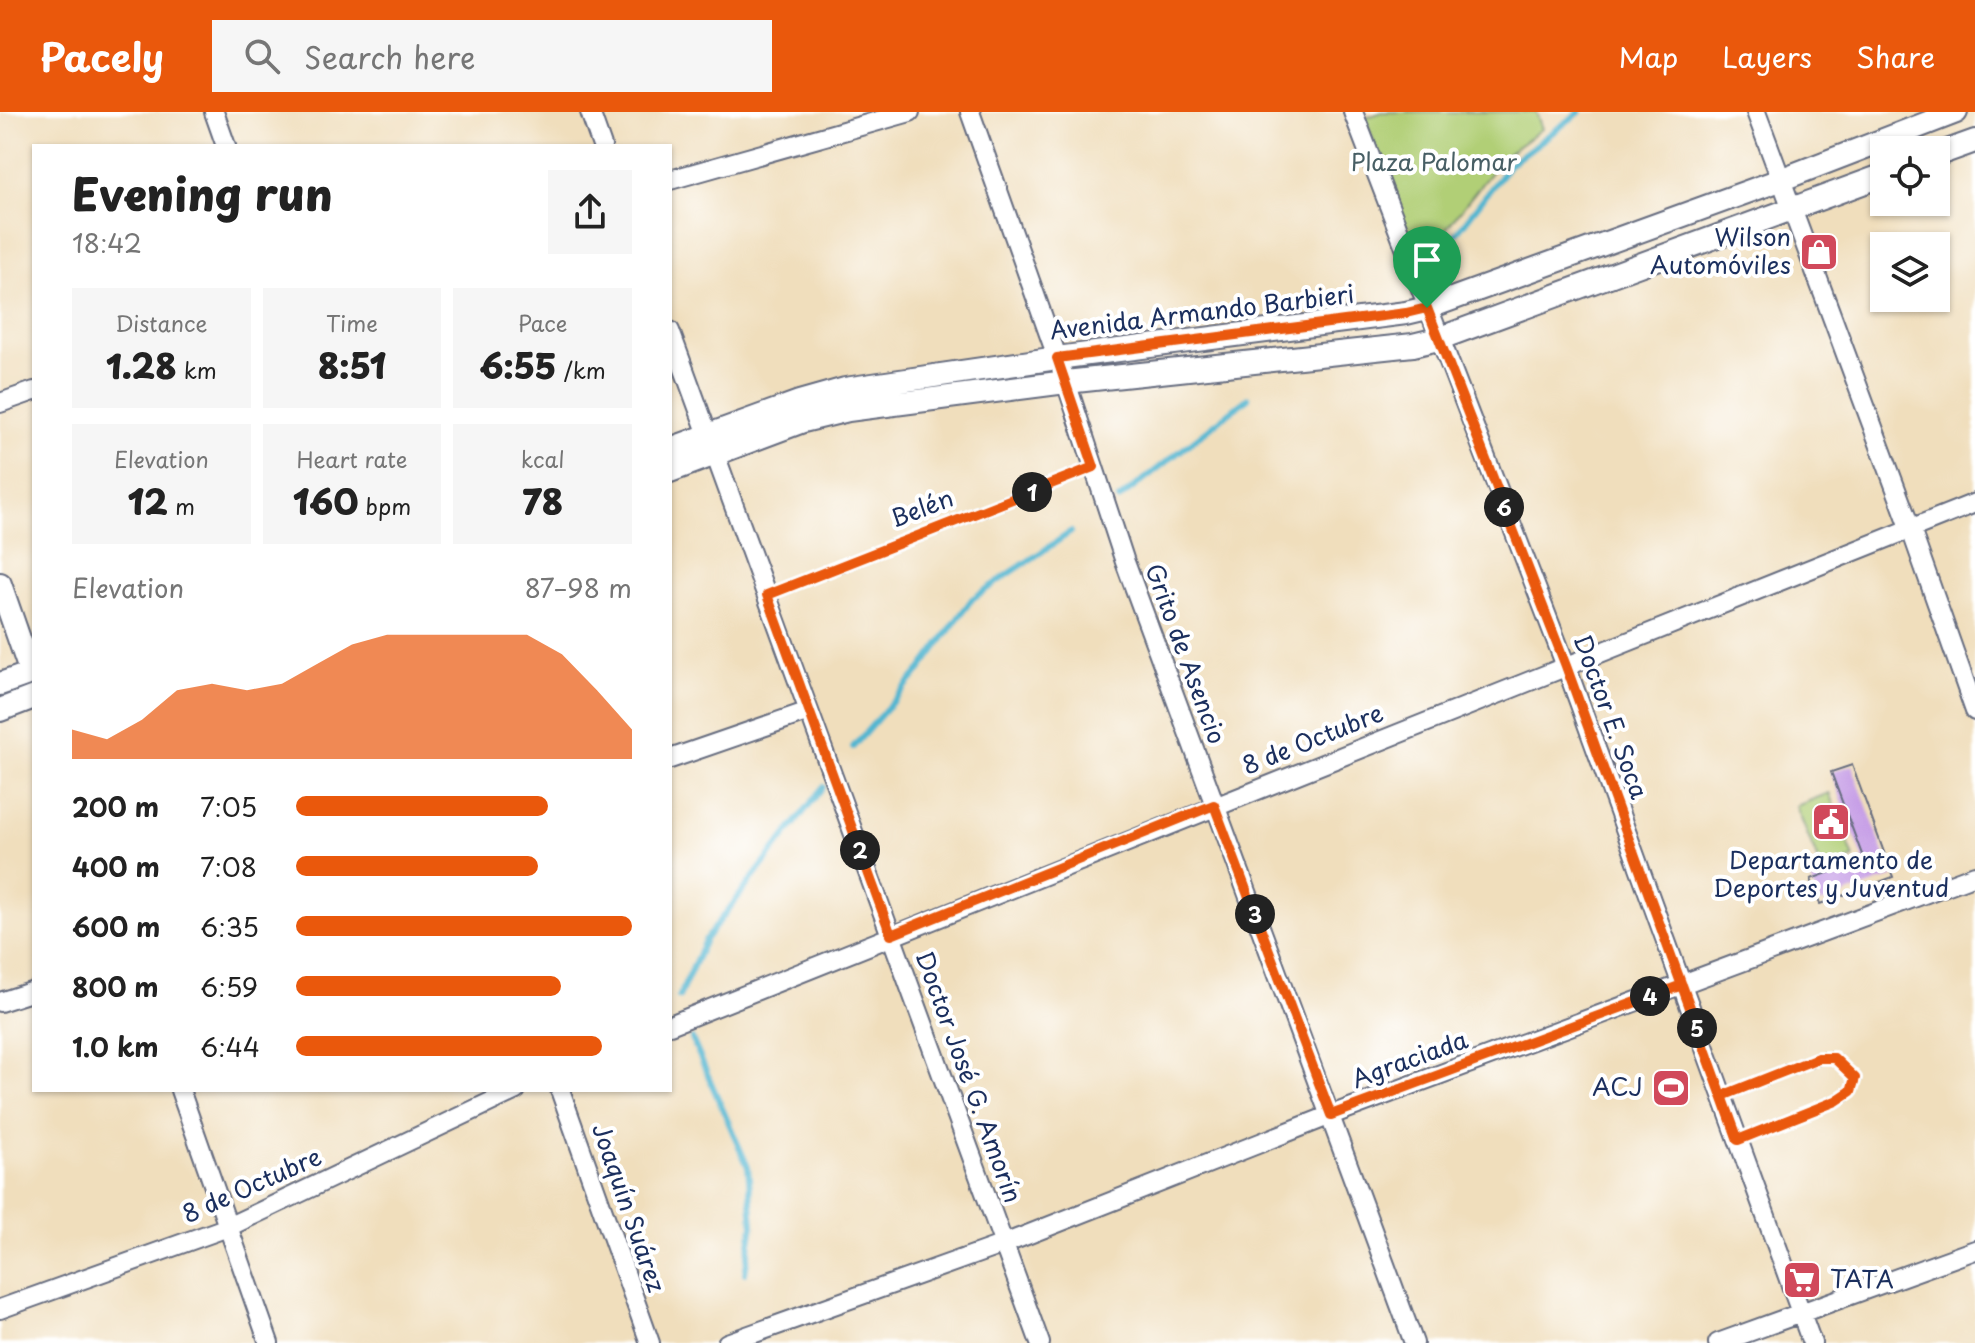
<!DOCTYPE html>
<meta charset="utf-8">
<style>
:root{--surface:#fff;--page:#f6f6f6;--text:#222;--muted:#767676;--accent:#ea580c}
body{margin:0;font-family:"Playpen Sans",sans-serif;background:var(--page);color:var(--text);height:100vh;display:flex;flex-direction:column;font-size:30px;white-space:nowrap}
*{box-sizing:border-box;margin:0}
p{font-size:26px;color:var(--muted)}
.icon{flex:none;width:44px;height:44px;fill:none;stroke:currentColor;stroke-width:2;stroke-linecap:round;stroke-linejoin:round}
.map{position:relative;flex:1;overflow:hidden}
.sheet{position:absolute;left:32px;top:32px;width:640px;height:948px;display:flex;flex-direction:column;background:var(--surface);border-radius:0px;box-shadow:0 2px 6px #0004}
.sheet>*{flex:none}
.controls{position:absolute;left:1870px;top:24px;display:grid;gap:16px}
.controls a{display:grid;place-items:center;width:80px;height:80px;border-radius:0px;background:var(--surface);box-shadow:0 2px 6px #0004;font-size:40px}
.pin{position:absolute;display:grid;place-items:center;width:68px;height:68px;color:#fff;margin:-82px -34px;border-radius:50% 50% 50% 0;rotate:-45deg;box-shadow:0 0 8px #0007}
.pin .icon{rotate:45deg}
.km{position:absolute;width:40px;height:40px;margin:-20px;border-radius:50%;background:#222;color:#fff;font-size:22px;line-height:40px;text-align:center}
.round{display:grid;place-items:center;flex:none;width:84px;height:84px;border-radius:0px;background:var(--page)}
.head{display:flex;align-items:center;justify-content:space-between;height:136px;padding:0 40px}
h1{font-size:44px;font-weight:800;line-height:60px}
.stats{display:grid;grid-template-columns:repeat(3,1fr);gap:12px;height:136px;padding:8px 40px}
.stats div{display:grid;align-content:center;border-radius:0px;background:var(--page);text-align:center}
.stats b{font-size:34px;font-weight:800}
.stats small{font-size:22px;font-weight:400}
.stats p{font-size:22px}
.chart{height:224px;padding:16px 40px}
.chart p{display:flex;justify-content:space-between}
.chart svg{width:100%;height:144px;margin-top:8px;fill:var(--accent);opacity:.7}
ul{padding:0 40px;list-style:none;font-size:26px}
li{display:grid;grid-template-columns:128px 96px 1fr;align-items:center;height:60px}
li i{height:20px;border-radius:10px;background:var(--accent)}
header{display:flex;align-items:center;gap:48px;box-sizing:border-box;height:112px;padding:0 40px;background:var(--accent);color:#fff}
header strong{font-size:38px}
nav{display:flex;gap:44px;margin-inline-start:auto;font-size:28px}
.search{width:560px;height:72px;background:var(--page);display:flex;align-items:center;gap:20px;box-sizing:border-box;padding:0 28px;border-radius:0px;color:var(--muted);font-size:30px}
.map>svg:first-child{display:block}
.green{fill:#b1cf76;stroke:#667f6a;stroke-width:2}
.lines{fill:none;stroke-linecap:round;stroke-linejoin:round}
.stream{stroke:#52b6d0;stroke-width:6}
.building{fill:#c69ee6}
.service-casing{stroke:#666c7f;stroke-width:13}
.minor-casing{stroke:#666c7f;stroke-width:22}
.tertiary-casing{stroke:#666c7f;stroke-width:26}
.service{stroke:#fff;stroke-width:9}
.minor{stroke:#fff;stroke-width:18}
.tertiary{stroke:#fff;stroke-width:22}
.route-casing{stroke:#fff;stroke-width:16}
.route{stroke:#ea580c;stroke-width:10}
.labels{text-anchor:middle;stroke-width:8;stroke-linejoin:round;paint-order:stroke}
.park-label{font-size:24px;fill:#485f65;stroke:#fff}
.poi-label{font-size:24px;fill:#1b2f5e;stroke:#fff;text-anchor:end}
.street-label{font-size:24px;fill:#1b2f5e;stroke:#fff}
</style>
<header>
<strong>Pacely</strong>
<div class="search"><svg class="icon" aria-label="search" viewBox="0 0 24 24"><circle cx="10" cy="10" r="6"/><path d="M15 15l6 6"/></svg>Search here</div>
<nav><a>Map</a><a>Layers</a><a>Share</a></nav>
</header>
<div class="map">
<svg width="1975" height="1231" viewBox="0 0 1975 1231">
<rect width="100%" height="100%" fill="#fff"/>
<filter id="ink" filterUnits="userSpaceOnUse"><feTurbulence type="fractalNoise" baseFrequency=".0125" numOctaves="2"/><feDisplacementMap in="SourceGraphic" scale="16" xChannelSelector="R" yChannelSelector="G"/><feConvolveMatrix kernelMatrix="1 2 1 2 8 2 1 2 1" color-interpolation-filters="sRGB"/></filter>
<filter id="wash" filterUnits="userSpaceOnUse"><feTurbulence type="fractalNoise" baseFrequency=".006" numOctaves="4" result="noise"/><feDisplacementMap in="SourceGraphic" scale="32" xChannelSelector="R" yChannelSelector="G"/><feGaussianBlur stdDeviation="1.8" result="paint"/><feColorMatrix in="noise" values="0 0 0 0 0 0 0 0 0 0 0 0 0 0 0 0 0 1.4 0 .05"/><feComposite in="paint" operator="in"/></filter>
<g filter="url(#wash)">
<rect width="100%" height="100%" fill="#f0debc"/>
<path class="green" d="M1382 0H1536L1542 17 1503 45 1419 151 1365 6Z
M1829 681 1854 746 1822 759 1796 694Z"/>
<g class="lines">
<path class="stream" d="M1441 141 1510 52 1580 0
M1119 387 1248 286
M853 635 921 557 972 487 1071 420
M679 885 705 828 823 675
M692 927 748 1055 753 1113 745 1161"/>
</g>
<g id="blocks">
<path class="building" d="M1852 653 1893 765 1820 792 1811 767 1864 748 1831 660Z"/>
</g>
</g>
<g filter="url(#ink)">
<use href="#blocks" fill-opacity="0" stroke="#666c7f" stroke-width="2"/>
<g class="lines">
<defs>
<path id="service" d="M767 483 1094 355
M1723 984 1818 946H1834L1855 966 1851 979 1836 989 1738 1028"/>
<path id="minor" d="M214 0 226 34
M590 0 602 34
M970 0 1066 270 1125 450 1414 1231
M1353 0 1566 554 1812 1231
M1756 0 1910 415 1975 599
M670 68 910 0
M670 219 1040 1231
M0 291 34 279
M670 647 809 599
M0 890 34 879
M670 913 1975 391
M180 978 269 1231
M560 978 650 1231
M0 1197 228 1115 516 978
M727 1231 1004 1132 1331 1003 1975 763
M1718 1231 1975 1138"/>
<path id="tertiary" d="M1936 43 1975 29
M670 337 799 290 845 277 1057 246 1406 201 1427 196 1780 68 1956 0
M670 359 803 309 848 298 1066 270 1413 233 1438 227 1884 63
M0 472 31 561
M0 572 34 560
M0 598 34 585"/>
</defs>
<use href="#service" class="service-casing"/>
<use href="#minor" class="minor-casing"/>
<use href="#tertiary" class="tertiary-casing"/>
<use href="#service" class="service"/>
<use href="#minor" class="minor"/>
<use href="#tertiary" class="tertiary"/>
</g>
</g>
<g class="lines" filter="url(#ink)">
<defs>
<path id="route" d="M1427 196 1406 201 1057 246 1094 355 767 483 891 823 1214 693 1331 1003 1682 873 1738 1028 1836 989 1851 979 1855 966 1834 946H1818L1722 984 1566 554 1427 196"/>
</defs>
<use href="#route" class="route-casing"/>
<use href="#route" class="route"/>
</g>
<defs>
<symbol id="shop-square" viewBox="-11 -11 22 22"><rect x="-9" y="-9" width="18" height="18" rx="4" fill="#d1495b" stroke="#fff"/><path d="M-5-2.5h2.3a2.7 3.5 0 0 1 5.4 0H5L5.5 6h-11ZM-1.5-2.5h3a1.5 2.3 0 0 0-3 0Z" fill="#fff"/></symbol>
<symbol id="civic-square" viewBox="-11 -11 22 22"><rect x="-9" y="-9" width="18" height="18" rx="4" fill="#d1495b" stroke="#fff"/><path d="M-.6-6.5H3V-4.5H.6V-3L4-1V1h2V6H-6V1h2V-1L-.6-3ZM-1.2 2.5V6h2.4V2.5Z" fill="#fff"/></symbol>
<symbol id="stadium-square" viewBox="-11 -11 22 22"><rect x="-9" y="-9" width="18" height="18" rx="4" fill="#d1495b" stroke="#fff"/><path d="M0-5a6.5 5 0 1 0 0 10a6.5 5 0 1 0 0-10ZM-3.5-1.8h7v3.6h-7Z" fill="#fff"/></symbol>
<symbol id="supermarket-square" viewBox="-11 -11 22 22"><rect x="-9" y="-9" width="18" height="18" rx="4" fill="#d1495b" stroke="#fff"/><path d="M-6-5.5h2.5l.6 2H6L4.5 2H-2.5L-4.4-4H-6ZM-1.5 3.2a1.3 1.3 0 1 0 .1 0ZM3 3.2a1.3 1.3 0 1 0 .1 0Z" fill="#fff"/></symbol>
</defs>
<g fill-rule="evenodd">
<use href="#shop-square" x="1797" y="118" width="44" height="44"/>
<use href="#civic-square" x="1809" y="688" width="44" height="44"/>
<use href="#stadium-square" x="1649" y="954" width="44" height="44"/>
<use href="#supermarket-square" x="1780" y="1146" width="44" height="44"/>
</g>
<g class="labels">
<g class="park-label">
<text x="1434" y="59">Plaza Palomar</text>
</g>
<g class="poi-label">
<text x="1791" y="134">Wilson<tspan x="1791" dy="28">Automóviles</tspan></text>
<text x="1831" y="757" text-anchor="middle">Departamento de<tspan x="1831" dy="28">Deportes y Juventud</tspan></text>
<text x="1643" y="984">ACJ</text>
<text x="1830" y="1176" text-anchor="start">TATA</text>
</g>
<g class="street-label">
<text transform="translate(1202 201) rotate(-7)" y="8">Avenida Armando Barbieri</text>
<text transform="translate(922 397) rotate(-21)" y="8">Belén</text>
<text transform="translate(1185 542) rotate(70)" y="8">Grito de Asencio</text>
<text transform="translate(1610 605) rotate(70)" y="8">Doctor E. Soca</text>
<text transform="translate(1313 628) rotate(-22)" y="8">8 de Octubre</text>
<text transform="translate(1410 948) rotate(-20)" y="8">Agraciada</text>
<text transform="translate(968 965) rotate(70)" y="8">Doctor José G. Amorín</text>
<text transform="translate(252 1074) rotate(-24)" y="8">8 de Octubre</text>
<text transform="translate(628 1096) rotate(71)" y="8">Joaquín Suárez</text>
</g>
</g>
</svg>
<div class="controls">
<a><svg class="icon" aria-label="locate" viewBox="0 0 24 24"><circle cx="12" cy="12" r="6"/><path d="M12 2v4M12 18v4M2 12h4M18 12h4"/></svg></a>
<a><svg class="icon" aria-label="layers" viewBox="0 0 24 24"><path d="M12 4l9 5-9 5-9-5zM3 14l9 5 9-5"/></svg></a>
</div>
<div class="pin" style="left:1427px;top:196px;background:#1e9e55"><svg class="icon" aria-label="arrive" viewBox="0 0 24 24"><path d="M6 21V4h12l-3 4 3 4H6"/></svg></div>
<b class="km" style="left:1032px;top:380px">1</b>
<b class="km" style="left:860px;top:738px">2</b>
<b class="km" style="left:1255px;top:802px">3</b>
<b class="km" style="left:1650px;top:884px">4</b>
<b class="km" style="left:1697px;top:916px">5</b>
<b class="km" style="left:1504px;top:395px">6</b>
<section class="sheet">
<div class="head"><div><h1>Evening run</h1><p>18:42</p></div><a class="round"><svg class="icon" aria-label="share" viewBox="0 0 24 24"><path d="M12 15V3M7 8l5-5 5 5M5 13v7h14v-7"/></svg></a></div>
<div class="stats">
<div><p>Distance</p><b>1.28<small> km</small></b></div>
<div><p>Time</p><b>8:51</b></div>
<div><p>Pace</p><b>6:55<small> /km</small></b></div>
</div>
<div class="stats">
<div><p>Elevation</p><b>12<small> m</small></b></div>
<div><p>Heart rate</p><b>160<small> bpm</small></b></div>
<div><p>kcal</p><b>78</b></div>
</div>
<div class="chart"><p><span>Elevation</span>87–98 m</p>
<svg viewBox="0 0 160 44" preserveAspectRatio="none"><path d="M0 44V35L10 38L20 32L30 23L40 21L50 23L60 21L70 15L80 9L90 6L100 6L110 6L120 6L130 6L140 12L150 23L160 35V44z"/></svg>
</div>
<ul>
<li><b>200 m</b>7:05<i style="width:75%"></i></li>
<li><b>400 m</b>7:08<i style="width:72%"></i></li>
<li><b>600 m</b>6:35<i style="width:100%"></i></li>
<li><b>800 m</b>6:59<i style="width:79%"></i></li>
<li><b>1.0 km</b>6:44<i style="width:91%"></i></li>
</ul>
</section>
</div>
